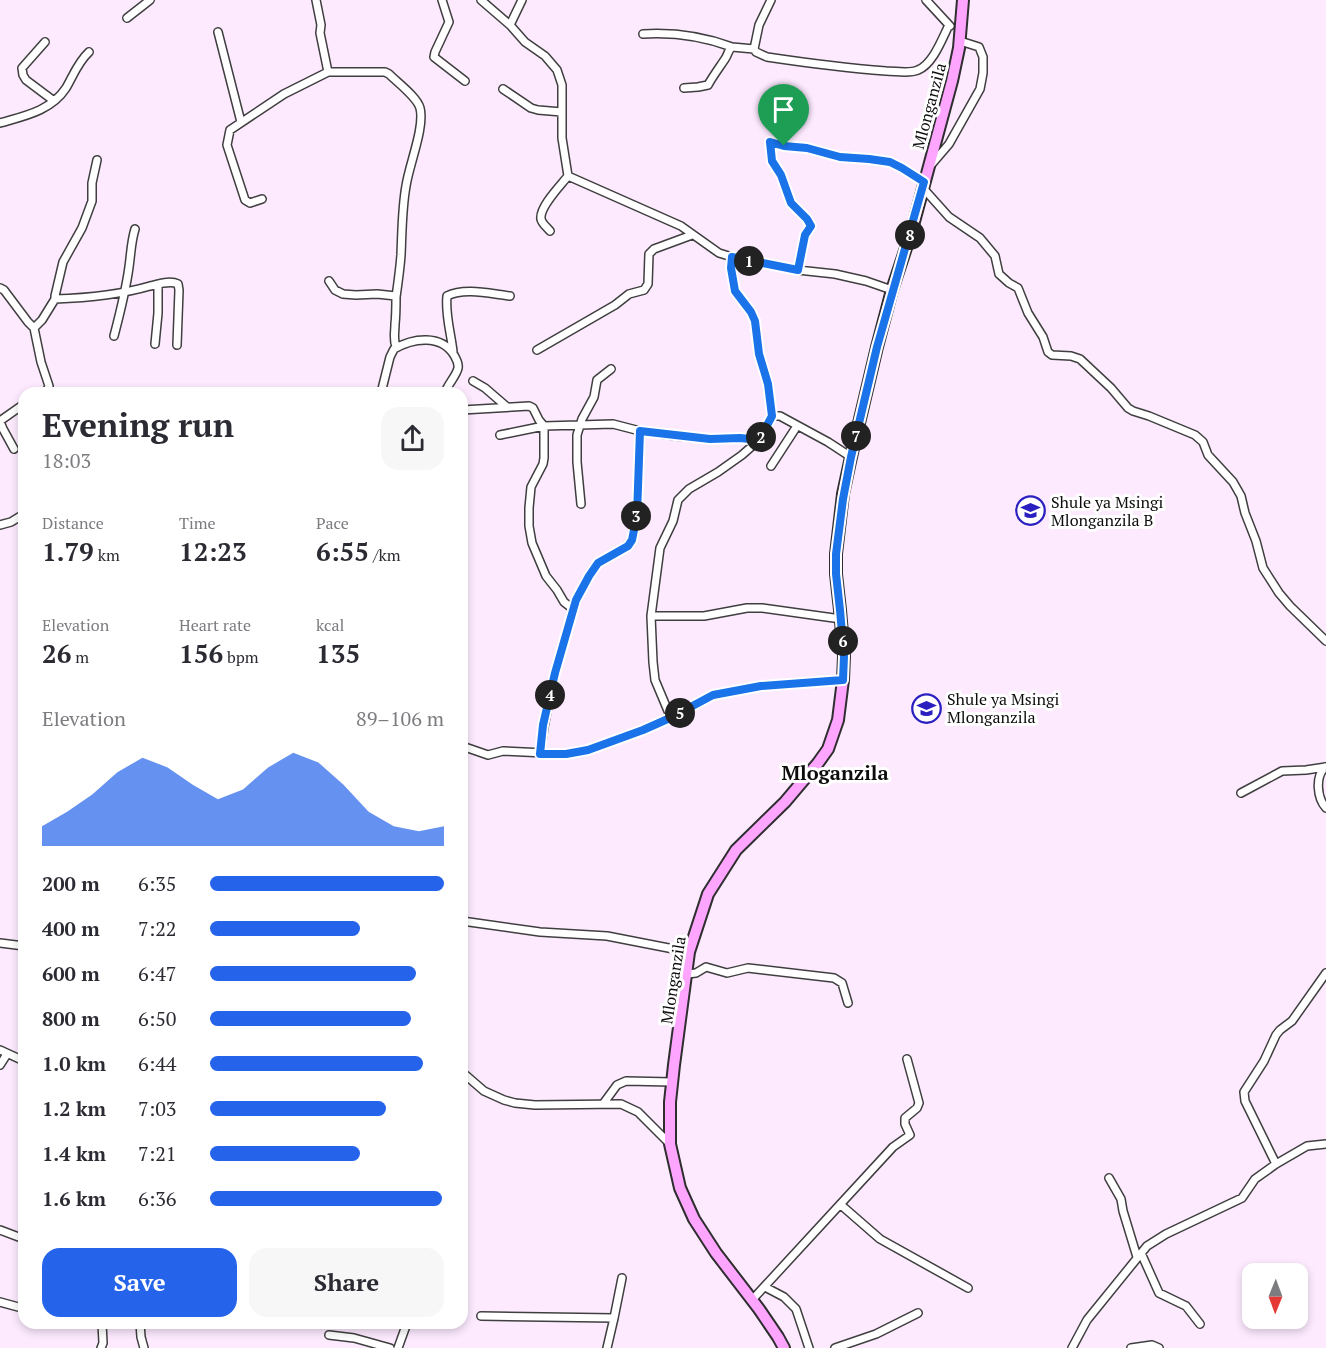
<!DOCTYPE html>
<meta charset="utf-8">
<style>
:root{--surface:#fff;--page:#f7f7f7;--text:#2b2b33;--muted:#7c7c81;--accent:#2563eb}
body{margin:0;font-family:"PT Serif",serif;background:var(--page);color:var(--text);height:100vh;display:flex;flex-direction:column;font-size:22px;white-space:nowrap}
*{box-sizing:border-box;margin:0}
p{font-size:20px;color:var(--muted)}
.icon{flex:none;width:33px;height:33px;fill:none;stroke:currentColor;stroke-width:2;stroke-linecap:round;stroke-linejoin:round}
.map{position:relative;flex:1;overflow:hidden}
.drawer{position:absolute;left:18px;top:387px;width:450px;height:942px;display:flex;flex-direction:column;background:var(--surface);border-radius:18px;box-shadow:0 3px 9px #0003}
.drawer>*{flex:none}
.needle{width:39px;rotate:181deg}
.buttons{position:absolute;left:1242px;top:1263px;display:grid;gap:12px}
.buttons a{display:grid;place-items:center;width:66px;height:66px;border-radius:12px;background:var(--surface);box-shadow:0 3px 9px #0003;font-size:30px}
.pin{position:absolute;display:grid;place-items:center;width:51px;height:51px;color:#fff;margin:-62px -26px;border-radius:50% 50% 50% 0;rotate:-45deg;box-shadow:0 0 6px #0007}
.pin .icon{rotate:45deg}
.km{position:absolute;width:30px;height:30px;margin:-15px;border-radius:50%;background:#222;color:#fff;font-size:16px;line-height:30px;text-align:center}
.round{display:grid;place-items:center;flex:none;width:63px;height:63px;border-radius:18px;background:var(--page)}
.summary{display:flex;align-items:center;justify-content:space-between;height:102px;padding:0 24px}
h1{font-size:33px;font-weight:700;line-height:45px}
.figures{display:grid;grid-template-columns:repeat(3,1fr);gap:9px;height:102px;padding:6px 24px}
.figures div{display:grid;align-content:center}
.figures b{font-size:26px;font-weight:700}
.figures small{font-size:16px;font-weight:400}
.figures p{font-size:16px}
.chart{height:168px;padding:12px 24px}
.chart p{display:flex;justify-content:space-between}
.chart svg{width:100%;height:108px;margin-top:6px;fill:var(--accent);opacity:.7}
.cta{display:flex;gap:12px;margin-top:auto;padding:12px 24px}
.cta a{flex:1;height:69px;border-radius:18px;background:var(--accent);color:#fff;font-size:24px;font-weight:700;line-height:69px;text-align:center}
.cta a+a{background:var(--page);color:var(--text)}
ul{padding:0 24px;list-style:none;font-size:20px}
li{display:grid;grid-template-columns:96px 72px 1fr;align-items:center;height:45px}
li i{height:15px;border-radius:8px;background:var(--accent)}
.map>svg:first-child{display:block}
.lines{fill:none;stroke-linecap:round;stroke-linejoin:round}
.street-casing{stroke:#3f3f3f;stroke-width:10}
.secondary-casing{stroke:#2e2e2e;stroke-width:14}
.street{stroke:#fff;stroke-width:7}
.secondary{stroke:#fea5ff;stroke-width:10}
.route-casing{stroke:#fff;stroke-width:12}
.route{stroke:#1a73e8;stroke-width:8}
.labels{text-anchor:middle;stroke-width:6;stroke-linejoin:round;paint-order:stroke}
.street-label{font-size:16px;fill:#0c0c0c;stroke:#fff}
.poi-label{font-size:16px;fill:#0c0c0c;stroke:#fff;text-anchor:start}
.quarter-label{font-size:20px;font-weight:bold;fill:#0c0c0c;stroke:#fff}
</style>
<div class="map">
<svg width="1326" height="1348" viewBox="0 0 1326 1348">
<rect width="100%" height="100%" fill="#fdeaff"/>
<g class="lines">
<defs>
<path id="street" d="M442 0 449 22 435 52 434 57 465 81
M481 0 510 25
M522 0 510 25 525 42 545 56 557 70 562 85V112
M771 0 759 25 754 49 756 52 767 57C807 63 846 68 886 71 896 71 909 74 918 70 933 64 942 39 949 25
M926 0 950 26
M127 18 150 0
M218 32 241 122
M643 34C675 32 702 36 732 47
M45 42 22 68 23 75 26 80 54 101
M328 72H385L389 74C398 83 417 97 420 108 425 127 409 165 406 186 402 208 402 232 401 255 400 269 398 283 396 297 396 306 396 315 395 324 395 333 393 338 396 347
M684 88 698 87 708 85C713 76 719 68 725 59 728 55 728 50 732 47L754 49
M503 89 531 108 538 110 562 112V138L568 176 681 226 719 253 732 257 798 270 835 274 866 281 892 290
M0 123C24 116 51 111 66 88 73 76 78 62 89 52
M931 165 949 144 980 89 983 73V57L979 47 960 41
M923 188 949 217 980 238 995 256 999 274 1009 283 1018 288 1028 313 1043 337 1048 352 1052 355 1071 356 1080 359 1111 388 1128 408 1133 411 1149 416 1195 435 1203 442 1208 455 1233 482 1241 496 1245 513 1256 541 1263 568 1279 593 1290 606 1326 641
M262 199 250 203 245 200 227 145 230 130 284 94 328 72 320 33 321 25 316 0
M550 231C547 227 542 224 541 219 539 207 561 185 568 176
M732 257 731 268 735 291 751 313 755 321 759 354 768 385 772 416
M798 270 805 235 811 227 807 219 791 203 781 175 772 161 770 142 784 146 807 148 840 157 869 159 890 162 902 168 924 182
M329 281 335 290 343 294 356 295 377 294 396 296
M0 288 4 290 28 322 34 328 41 362 49 386 47 390 44 393
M55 299C88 298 119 295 150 286 159 284 170 280 178 284L179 290 177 345
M34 328 42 320 55 299V296L63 262 82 228 92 201V183L97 160
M114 336C120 313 126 290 129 267 131 253 131 242 135 229
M155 344 158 313V284
M537 350 615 305 629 294 644 290 648 284 649 254 654 249 692 235
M453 352C451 333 445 315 447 296 465 287 491 294 510 296
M473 381 485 388 507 407
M381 393 390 357 394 349C413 338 441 334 454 355 456 359 459 363 458 368 457 375 447 385 445 393
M462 410 529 406 533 408 539 420 544 426 613 424 640 431 676 436 710 439 740 438 759 440
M0 421 24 404
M0 422 3 429 14 449
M500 435 544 426V458L543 464 531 487 529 508V526L532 543 546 576 557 590 564 602 573 609
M771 466 797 426
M581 504 577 462V435L582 419 594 397 597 380 611 369
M0 525 11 522 24 514
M651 616H704L747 608H762L841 619
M671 718 655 680 653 662 651 616 660 548 673 521 678 500 689 489 718 472 742 455 759 440 772 416H780L828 442 851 457
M462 746 488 755 503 751 566 754 588 750 643 730 671 718 713 695 761 686 843 680
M540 754C545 715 553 678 564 641 570 623 573 605 582 588 587 579 592 567 601 562 627 544 633 552 637 515L640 431
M1325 767C1315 777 1317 798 1326 808
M1241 793 1282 771 1306 770 1326 767
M462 921 540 932 607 936 689 952
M0 943 24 946
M687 974 696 973 706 967 727 973 748 968 834 978 842 983 848 1003
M0 1050 24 1061
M0 1065 7 1054
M462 1072 484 1091 504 1100 515 1103 535 1105 621 1104 638 1112 670 1144
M603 1104 617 1085 626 1081 672 1082
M1276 1164 1245 1101 1244 1092 1264 1061 1276 1035 1280 1030 1292 1021 1326 973
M1109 1178 1121 1199 1123 1211 1137 1257
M841 1205 880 1239 968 1288
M0 1230 24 1239
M1141 1253 1159 1293 1186 1306 1200 1324
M765 1287 784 1297 796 1309 809 1348
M752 1300 893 1147 910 1135 905 1124V1118L917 1108 919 1103 907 1059
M0 1302 22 1308
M481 1316 614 1318
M140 1323 141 1337 144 1348
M329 1335 354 1338 390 1348
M101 1348 103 1343 102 1323
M398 1348 407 1323
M607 1348 614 1318 622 1278
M835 1348 876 1334 918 1313
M1072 1348 1087 1320 1147 1246 1166 1234 1242 1198 1255 1179 1276 1164 1307 1146 1326 1144
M1131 1348 1152 1345 1159 1348"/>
<path id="secondary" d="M784 1348 778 1337 759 1309 716 1253 694 1219 680 1188 670 1144V1102L674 1065 689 952 708 894 736 850 785 802 818 763 828 749 838 720 843 680 844 656 840 610 836 574V554L843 494 851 457 877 347 892 290 911 233 952 81 959 48 963 0"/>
</defs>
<use href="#street" class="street-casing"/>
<use href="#secondary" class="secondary-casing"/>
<use href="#street" class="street"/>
<use href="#secondary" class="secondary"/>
</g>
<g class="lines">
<defs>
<path id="route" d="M770 142 784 146 807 148 840 157 869 159 890 162 902 168 924 182 877 347 851 457 843 499 836 554V574L840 610 844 656 843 680 761 686 713 695 670 718 643 730 588 750 566 754H540L543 725 555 673 576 600 589 576 598 563 628 546 632 540 637 515 640 431 710 439 740 438 759 440 772 416 768 384 759 354 755 321 751 312 735 291 731 268 732 257 798 270 805 235 811 226 807 219 791 203 781 175 772 161Z"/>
</defs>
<use href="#route" class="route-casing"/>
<use href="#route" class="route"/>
</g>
<defs>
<symbol id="school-ring" viewBox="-11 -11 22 22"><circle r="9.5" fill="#fff" stroke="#2920bf" stroke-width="1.5"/><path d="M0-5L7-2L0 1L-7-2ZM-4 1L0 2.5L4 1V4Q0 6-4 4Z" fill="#2920bf"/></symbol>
</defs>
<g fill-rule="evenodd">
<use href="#school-ring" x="1014" y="494" width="33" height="33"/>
<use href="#school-ring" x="910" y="692" width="33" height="33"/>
</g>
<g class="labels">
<g class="street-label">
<text transform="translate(929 106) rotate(-75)" y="6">Mlonganzila</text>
<text transform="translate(673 980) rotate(-81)" y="6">Mlonganzila</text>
</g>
<g class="poi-label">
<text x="1051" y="508">Shule ya Msingi<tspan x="1051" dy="18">Mlonganzila B</tspan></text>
<text x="947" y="705">Shule ya Msingi<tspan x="947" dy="18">Mlonganzila</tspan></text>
</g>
<g class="quarter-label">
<text x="835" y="780">Mloganzila</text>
</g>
</g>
</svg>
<div class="buttons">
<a><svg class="needle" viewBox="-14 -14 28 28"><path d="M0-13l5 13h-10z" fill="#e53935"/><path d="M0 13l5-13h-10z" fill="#7c7c81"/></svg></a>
</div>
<div class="pin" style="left:784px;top:146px;background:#1e9e55"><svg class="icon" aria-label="arrive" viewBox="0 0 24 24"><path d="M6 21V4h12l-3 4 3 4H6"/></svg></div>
<b class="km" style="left:749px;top:261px">1</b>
<b class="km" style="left:761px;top:437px">2</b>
<b class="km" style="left:636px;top:516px">3</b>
<b class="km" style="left:550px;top:695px">4</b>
<b class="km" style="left:680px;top:713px">5</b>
<b class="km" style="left:843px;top:641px">6</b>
<b class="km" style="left:856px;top:436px">7</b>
<b class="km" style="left:910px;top:235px">8</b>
<section class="drawer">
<div class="summary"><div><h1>Evening run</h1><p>18:03</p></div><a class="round"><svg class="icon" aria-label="share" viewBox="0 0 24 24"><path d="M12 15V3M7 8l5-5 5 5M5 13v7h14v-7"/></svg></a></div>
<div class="figures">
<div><p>Distance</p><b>1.79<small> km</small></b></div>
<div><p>Time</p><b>12:23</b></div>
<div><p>Pace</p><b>6:55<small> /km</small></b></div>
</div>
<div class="figures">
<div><p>Elevation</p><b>26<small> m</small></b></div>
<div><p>Heart rate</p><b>156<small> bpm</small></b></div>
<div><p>kcal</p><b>135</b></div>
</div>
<div class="chart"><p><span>Elevation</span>89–106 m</p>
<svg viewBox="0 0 160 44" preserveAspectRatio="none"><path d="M0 44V36L10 30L20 23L30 14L40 8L50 12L60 19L70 25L80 21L90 12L100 6L110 10L120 19L130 30L140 36L150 38L160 36V44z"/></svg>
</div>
<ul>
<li><b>200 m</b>6:35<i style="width:100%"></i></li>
<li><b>400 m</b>7:22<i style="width:64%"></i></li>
<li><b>600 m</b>6:47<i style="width:88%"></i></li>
<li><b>800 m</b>6:50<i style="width:86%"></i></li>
<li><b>1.0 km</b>6:44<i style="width:91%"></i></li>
<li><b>1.2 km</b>7:03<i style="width:75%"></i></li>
<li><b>1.4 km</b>7:21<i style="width:64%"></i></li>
<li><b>1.6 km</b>6:36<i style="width:99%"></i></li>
</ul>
<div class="cta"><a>Save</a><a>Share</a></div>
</section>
</div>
